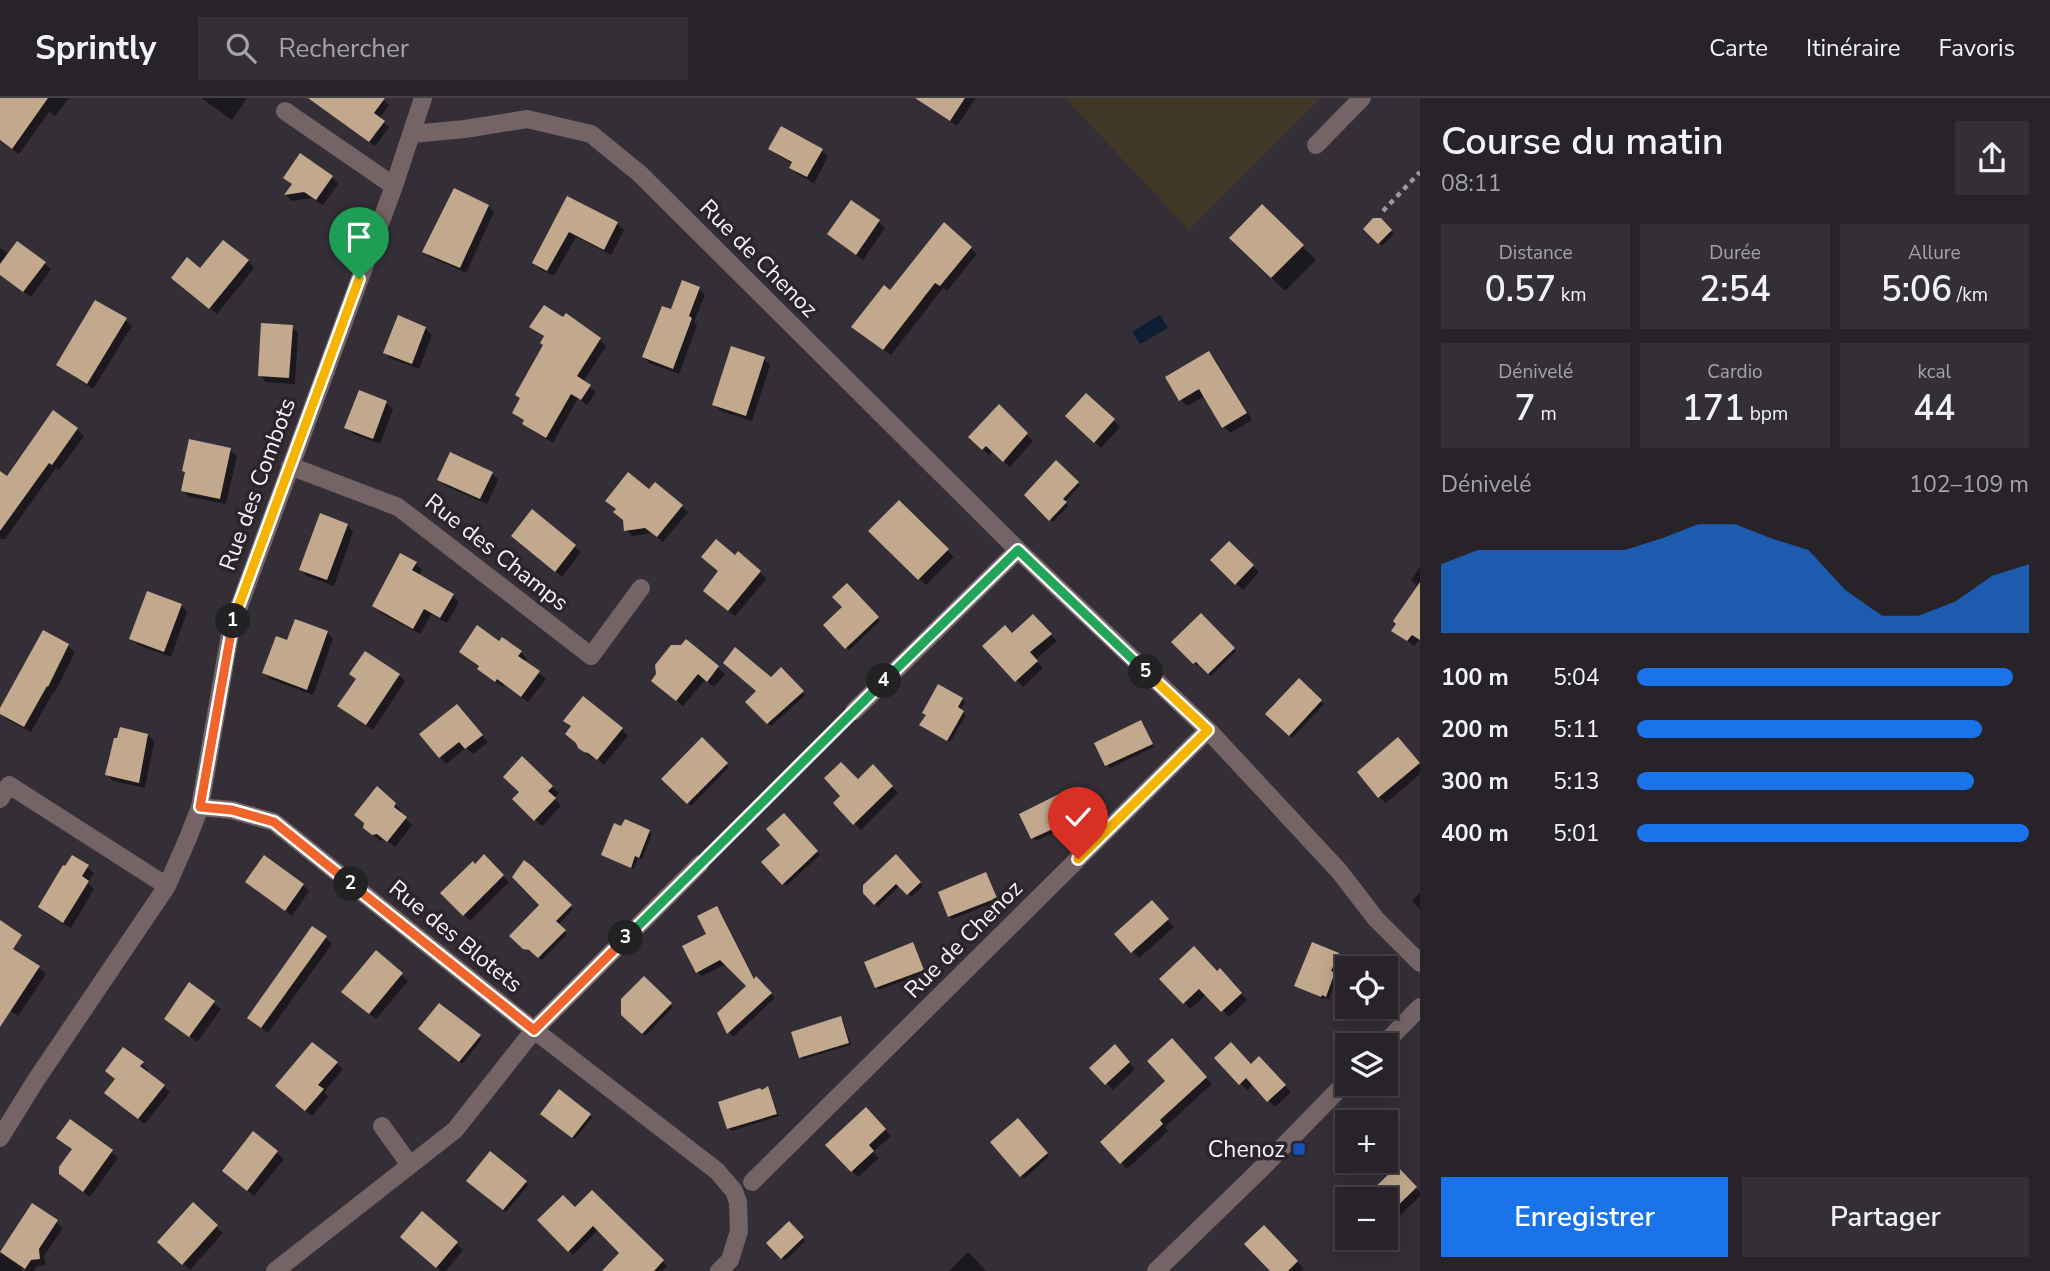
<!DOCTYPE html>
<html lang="fr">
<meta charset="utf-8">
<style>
:root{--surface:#272329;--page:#332f35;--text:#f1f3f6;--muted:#a4a4a8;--line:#434046;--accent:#1a73e8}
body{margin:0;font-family:"Nunito Sans",sans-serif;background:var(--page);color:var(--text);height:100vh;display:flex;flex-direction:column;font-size:26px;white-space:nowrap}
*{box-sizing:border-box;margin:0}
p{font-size:23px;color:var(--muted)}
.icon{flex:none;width:38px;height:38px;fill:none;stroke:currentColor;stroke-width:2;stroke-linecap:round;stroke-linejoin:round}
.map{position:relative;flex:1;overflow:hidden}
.sheet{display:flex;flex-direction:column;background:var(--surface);width:630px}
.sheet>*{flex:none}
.tools{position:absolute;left:1335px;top:858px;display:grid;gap:14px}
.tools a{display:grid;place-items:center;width:63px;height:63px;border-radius:0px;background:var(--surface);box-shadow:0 4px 18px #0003,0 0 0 2px var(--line);font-size:35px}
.pin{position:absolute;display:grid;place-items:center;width:60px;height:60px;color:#fff;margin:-72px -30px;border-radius:50% 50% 50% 0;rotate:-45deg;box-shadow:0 0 7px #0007}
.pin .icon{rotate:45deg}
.km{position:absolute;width:35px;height:35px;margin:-18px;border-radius:50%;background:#222;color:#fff;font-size:19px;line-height:35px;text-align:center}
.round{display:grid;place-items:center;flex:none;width:74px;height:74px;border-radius:0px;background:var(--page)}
.head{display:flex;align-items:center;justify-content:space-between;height:119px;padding:0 21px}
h1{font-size:38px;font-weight:600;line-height:52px}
.metrics{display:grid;grid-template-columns:repeat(3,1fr);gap:10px;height:119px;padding:7px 21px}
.metrics div{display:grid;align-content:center;border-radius:0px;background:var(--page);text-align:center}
.metrics b{font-size:35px;font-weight:600}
.metrics small{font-size:19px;font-weight:400}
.metrics p{font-size:19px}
.chart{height:196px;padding:14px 21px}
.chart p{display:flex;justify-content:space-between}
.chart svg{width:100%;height:126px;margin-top:7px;fill:var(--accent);opacity:.7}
.button{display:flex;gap:14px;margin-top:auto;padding:14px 21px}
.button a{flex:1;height:80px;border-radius:0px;background:var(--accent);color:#fff;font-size:28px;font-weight:600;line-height:80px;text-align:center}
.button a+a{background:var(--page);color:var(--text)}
ul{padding:0 21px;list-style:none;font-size:23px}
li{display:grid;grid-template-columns:112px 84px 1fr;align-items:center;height:52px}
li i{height:18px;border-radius:9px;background:var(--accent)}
header{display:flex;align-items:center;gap:42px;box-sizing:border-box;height:98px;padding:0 35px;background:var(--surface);border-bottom:2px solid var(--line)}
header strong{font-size:33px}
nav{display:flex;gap:38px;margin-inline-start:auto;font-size:24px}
.search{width:490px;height:63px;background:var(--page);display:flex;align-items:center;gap:18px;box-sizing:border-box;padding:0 24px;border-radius:0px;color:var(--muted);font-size:26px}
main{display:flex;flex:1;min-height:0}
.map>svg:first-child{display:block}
.industrial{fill:#413727}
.water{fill:#0d1d33}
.shadow{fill:#0007}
.building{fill:#c2a98d}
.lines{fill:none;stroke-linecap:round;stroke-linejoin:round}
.path{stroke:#9e99a0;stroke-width:4.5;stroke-dasharray:5 5;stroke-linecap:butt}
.minor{stroke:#756466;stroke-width:18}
.split-1-casing{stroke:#fff;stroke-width:14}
.split-2-casing{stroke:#fff;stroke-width:14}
.split-3-casing{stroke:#fff;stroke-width:14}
.split-4-casing{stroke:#fff;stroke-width:14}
.split-5-casing{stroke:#fff;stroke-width:14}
.split-6-casing{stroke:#fff;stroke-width:14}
.split-1{stroke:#f5b400;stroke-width:9}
.split-2{stroke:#f0652b;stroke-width:9}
.split-3{stroke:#f0652b;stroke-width:9}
.split-4{stroke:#22a559;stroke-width:9}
.split-5{stroke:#22a559;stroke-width:9}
.split-6{stroke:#f5b400;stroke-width:9}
.transit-dot{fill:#1a4fb4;stroke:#2a252d;stroke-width:2.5}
.labels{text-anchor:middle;stroke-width:7;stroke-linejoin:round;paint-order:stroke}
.street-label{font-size:23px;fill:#f7f3f9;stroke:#2a252d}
.poi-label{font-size:23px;fill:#f7f3f9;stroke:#2a252d;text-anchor:end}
</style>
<header>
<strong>Sprintly</strong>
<div class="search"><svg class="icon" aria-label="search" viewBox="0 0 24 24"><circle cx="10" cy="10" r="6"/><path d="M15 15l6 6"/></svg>Rechercher</div>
<nav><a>Carte</a><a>Itinéraire</a><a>Favoris</a></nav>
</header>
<main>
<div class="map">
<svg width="1420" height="1173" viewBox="0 0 1420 1173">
<rect width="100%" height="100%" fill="#342f37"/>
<path class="industrial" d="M1065 0H1321L1189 132Z"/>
<path class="water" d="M1160 217 1168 230 1140 246 1132 234Z"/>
<path class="shadow" d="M8 0H69L55 18 49 14 19 56 0 43V11Z
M201 0H247L232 22Z
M309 0H381L389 7 379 21 389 29 375 48Z
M926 0H976L957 28 930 10 924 4Z
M770 51 822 52 828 59 814 85 797 76 791 69 793 66 777 57Z
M285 79H332L338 86 323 107 312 100 292 103 286 97 293 87Z
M568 100 617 126 624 132 611 157 576 139 554 178 540 171 534 165Z
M488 108 494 114 466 175 430 159 424 153Z
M1262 109 1316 162 1285 193 1231 140Z
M1380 122 1394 136 1382 148 1365 131Z
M879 124 885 130 863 162 836 142Z
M0 150 9 156 44 165 51 171 31 199 0 177Z
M971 150 977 156 947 193 943 190 891 257 860 235 890 194Z
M248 163 254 170 217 216 180 186 201 172Z
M683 184 699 191 705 197 694 224 697 227 679 276 649 265 644 259 672 214Z
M125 222 132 228 93 291 64 272 58 266Z
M292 229 298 235 295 286 266 284 260 277Z
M531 229 600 242 606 248 583 284 596 294 587 307 578 300 553 345 531 332 525 326 526 324 514 315 545 247V240Z
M425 230 432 237 419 271 392 261 385 255Z
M1209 255 1215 261 1252 322 1230 335 1224 329 1205 298 1187 308 1181 302Z
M764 261 770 267 752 323 721 313 714 307Z
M360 294 386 305 393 311 380 346 353 336 346 329Z
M999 308 1033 343 1010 369 993 353 989 357 970 339Z
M1114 323 1120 329 1101 350 1074 324Z
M77 331 84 338 59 372 56 370 5 441H0V382L7 381Z
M230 352 237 358 226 406 190 399 183 392Z
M1057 364 1080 387 1065 404 1068 408 1053 424 1026 397Z
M492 375 498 382 487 406 446 388 439 382Z
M655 386 688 414 663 444 652 435 632 438 626 432 625 423Z
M899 405 954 459 926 487 871 433Z
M533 414 581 454 562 479 519 444Z
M347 427 353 434 334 488 307 478 301 472Z
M1229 445 1259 474 1243 492 1212 462Z
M416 466 422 472 419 478 453 497 459 504 447 525 431 516 420 536 381 515 375 508Z
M1420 469V543L1419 542 1414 548 1394 532 1418 489 1411 482Z
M760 474 766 481 735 518 712 499Z
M847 487 880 523 849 552 825 527 844 510Z
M181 507 187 514 171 559 138 547 131 540Z
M1033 518 1057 543 1035 562 1043 570 1023 589 984 549 1013 538Z
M1201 518 1236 553 1211 578 1199 565 1197 568 1174 544Z
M296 523 328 535 333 541 313 597 270 581 264 575 288 544Z
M686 543 725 576 714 589 705 582 683 608 660 589Z
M499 546 521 554 527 561 525 564 546 581 528 604 504 587 503 589 486 577 480 569 462 554Z
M68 548 75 554 55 594 54 593 31 634 6 621 0 614Z
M781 572 805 597 771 628 748 604Z
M399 577 405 583 373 632 340 608Z
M1299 583 1324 606 1292 640 1268 616Z
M962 601 965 604 960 613 966 617 950 644 924 630Z
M464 615 488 644 473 656 466 650 446 666 422 637Z
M565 623 622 631 628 638 604 667 597 661 592 660 579 649 572 629Z
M1143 626 1154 649 1110 670 1096 646Z
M148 637 154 644 145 690 113 683 107 677Z
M702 642 729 669 691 708 663 681Z
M1405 648 1420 666V676L1386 705 1379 699Z
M522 661 559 695 554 700 561 708 542 728 514 701 521 694Z
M873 669 898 695 861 732 835 705Z
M377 691 402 713 400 716 412 727 395 749 385 741 380 743 369 733Z
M1065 695 1080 723 1035 743 1021 717Z
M783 718 820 757 786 788 764 764 783 747Z
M649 733 652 736 642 761 638 760 634 771 603 757Z
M484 759 509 784 470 823 443 795Z
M896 759 923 788 911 799 900 787 878 809 864 794Z
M87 769 94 775 88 785 94 791 71 830 46 815 40 808Z
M531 769 573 811 558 827 567 836 542 862 533 854 528 853 511 838 541 807Z
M986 777 998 803 952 821 949 818Z
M303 787 309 793 292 818 254 790Z
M1420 795V812L1412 803Z
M717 810 721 814 755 882 756 881 775 900 733 939 719 916 748 888 726 866 702 878 697 874Z
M1158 811 1174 829 1139 860 1116 836Z
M326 840 332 846 268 935 256 926Z
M912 846 925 875 879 892 876 889Z
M4 847 39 870 46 876 18 918 0 906V854Z
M376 855 408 883 376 921 350 900Z
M1338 856 1340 859 1334 875 1337 879 1329 901 1324 899V901L1296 888Z
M1220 873 1247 902 1229 919 1207 896 1190 911 1162 881 1217 875Z
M644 881 673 909 645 938 623 916Z
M189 886 221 911 197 944 167 921Z
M841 920 843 923 851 947 803 961 801 959Z
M423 934 479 939 482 941 462 966Z
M1172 943 1212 986 1165 1029 1168 1033 1127 1071 1103 1044 1168 984Z
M124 951 142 966 148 972 146 975 170 994 145 1026 113 1001Z
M1121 955 1135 971 1113 992 1092 970Z
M1217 960 1251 968 1259 961 1291 994 1275 1009 1253 986 1247 992Z
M337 965 343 971 324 994 328 999 312 1018 283 994Z
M768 990 779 1018 732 1033 729 1030Z
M866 1012 891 1038 873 1054 879 1060 858 1079 828 1047Z
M590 1017 592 1020 575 1041 545 1018Z
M1018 1022 1049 1058 1024 1081 992 1044Z
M254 1035 284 1061 254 1098 230 1079Z
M58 1040 111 1054 118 1060 90 1099 68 1082 73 1052Z
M1397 1070 1420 1094V1098L1388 1129 1386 1127V1101Z
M525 1084 528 1087 506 1114 471 1086Z
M592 1094 667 1168 662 1173H613L622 1155 598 1132 573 1157 539 1122 575 1111Z
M33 1107 63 1130 44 1158 46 1167 37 1168 34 1173H28L23 1170 21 1173H0V1157Z
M193 1107 223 1135 190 1172 160 1144Z
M422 1116 463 1152 446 1173H441L409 1146Z
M789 1126 805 1143 785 1163 768 1145Z
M1264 1129 1304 1171 1301 1173H1273Z
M968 1154 986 1173H949Z"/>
<path class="building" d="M0 0H48L12 51 0 42Z
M308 0H385L374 15 385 23 369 44Z
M915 0H965L950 23Z
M781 28 823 51 807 79 789 70 792 64 768 51Z
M300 55 333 78 316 102 304 94 284 97 292 86 283 80Z
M454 90 489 107 460 170 422 154Z
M567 98 618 124 604 152 569 134 547 173 532 165Z
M851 102 880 122 856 157 827 136Z
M1262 106 1304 147 1271 180 1229 140Z
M1373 120H1381L1392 132 1378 146 1363 131Z
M944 124 972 149 940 188 935 185 883 252 851 229 884 187 890 192Z
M223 142 249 162 209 211 171 180 187 159 200 170Z
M17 143 46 164 23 194 0 177V166Z
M682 182 700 189 689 218 692 220 673 271 642 259 662 208 671 211Z
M95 202 127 220 87 286 56 267Z
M544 207 563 219 566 215 601 240 577 278 591 287 581 302 571 296 546 340 522 326 524 322 512 315 520 300 515 297 543 247 540 245 544 238 529 229Z
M398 217 426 229 412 266 383 255Z
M261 225 293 227 289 280 258 278Z
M731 248 765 259 746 318 712 307Z
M1209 253 1247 315 1222 330 1199 291 1179 303 1165 279Z
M359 292 387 303 373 341 344 330Z
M1086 295 1115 321 1094 345 1065 318Z
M999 306 1028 335 1003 364 986 348 982 352 968 339Z
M53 312 78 330 52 367 49 365 0 433V373L7 378Z
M189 341 231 350 220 401 181 393 185 374 182 373Z
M450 354 493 374 480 401 437 382Z
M1056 362 1079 384 1063 401 1067 404 1049 423 1024 397Z
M628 374 649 391 655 384 683 407 657 439 645 430 624 433 623 422 613 414 616 411 605 403Z
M899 402 949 451 918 482 868 433Z
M532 411 576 447 555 474 511 438Z
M320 415 348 426 327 482 299 472Z
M716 441 735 457 738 453 761 473 728 513 703 493 718 473 701 459Z
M1229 443 1254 467 1235 487 1210 462Z
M400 455 417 464 412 472 454 496 440 520 424 511 413 531 372 508Z
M1420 484V542L1412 537 1407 543 1391 533 1396 526 1393 523Z
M847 485 879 519 845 551 823 527 842 509 832 499Z
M147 493 182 506 164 554 129 541Z
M1201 515 1235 550 1208 576 1196 564 1193 566 1171 544Z
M1033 516 1052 536 1030 554 1038 563 1015 584 982 548 1005 527 1012 535Z
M295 521 328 533 307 592 262 575 276 538 287 542Z
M477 527 499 543 502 539 522 553 518 558 540 573 521 599 497 581 495 584 477 571 479 568 459 554Z
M43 532 69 546 48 589 47 588 24 629 0 616V610Z
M686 541 719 568 707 584 698 576 676 603 651 583 656 576 655 567 671 547H681Z
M735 549 771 579 781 569 804 593 767 626 745 604 756 593 723 565Z
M365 553 400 576 366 627 337 608 356 581 349 576Z
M1299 580 1322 602 1289 638 1265 616Z
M938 586 963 600 958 609 964 613 947 643 919 627 926 617 922 615Z
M583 598 623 630 597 662 588 655 584 654 578 650 576 645 565 636 571 628 563 623Z
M457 606 483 637 465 651 459 644 439 660 419 636Z
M1141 622 1153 646 1105 668 1094 645Z
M120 629 148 636 139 685 105 677 114 640H117Z
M702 639 728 665 687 706 661 681Z
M1398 639 1420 665 1378 700 1357 674Z
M522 658 553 688 548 693 556 700 534 723 512 701 519 694 503 679Z
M841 664 858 681 873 666 893 688 853 727 833 705 840 698 824 680Z
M377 688 396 705 394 709 407 719 387 744 377 736 372 737 363 730 364 725 354 717Z
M1065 693 1079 719 1031 741 1019 716Z
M784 715 818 753 782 787 761 764 780 747 766 731Z
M625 721 650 732 639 760 635 758 631 770 601 757 614 725 621 728Z
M484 756 504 777 463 818 440 795 473 763 475 766Z
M896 756 921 784 907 797 896 786 874 807 863 795V787Z
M72 757 89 767 82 778 89 783 63 825 38 809 63 767 65 768Z
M264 757 304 786 285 813 245 784Z
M524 762 532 768 572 807 556 823 566 832 538 860 529 852 523 851 509 838 539 807 512 779Z
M986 774 997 800 948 819 938 794Z
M1152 802 1169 821 1131 855 1114 836Z
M717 808 754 881 756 878 772 895 727 936 717 915 746 888 720 862 696 875 682 848 706 836 697 818Z
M0 822 22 837 13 851 40 868 0 929Z
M312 828 327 838 261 930 247 920Z
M913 844 924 872 875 890 864 864Z
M1312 844 1339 855 1331 873 1335 874 1326 899 1322 897 1321 899 1294 888Z
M1194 848 1217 873 1220 870 1242 895 1221 914 1199 891 1183 906 1159 881Z
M376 852 403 875 369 916 341 894Z
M644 878 672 905 642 936 621 917V901Z
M189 884 215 903 189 939 164 921Z
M439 905 481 937 459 964 418 931Z
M841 918 849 945 799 960 791 934Z
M1172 940 1207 979 1160 1022 1163 1026 1120 1066 1100 1044 1165 983 1147 963Z
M312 944 338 964 318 987 324 991 305 1013 275 988Z
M1231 944 1251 966 1259 958 1286 987 1267 1004 1246 980 1239 987 1214 960Z
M1115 946 1130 964 1105 987 1089 970Z
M123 949 144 964 140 968 165 987 138 1021 104 995 115 981 105 973Z
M768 988 777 1016 727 1031 718 1004 760 990 762 992Z
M559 991 591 1016 572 1040 540 1016Z
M866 1009 886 1031 869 1047 874 1053 851 1074 825 1047Z
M1018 1020 1048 1055 1020 1079 990 1044Z
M70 1021 113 1052 83 1094 59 1076V1069L72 1051 56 1040Z
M253 1033 278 1053 247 1093 222 1073Z
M490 1053 527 1083 503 1112 466 1083Z
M1397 1068 1417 1089 1386 1119V1101H1363Z
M592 1092 664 1162 654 1173H602L619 1155 593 1128 568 1154 537 1122 563 1097 575 1109Z
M193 1104 218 1127 182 1167 157 1144Z
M32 1105 58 1122 39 1151 40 1161 31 1162 25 1171 0 1154Z
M422 1113 458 1144 436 1170 400 1139Z
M789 1123 804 1139 781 1161 766 1145Z
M1264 1127 1298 1163 1288 1173H1270L1244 1146Z"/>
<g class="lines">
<path class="path" d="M1383 113 1420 74
M714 754 841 627"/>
<path class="minor" d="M285 13 394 88
M412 36 465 31 527 21 591 36 640 76 1018 452 1208 632 1339 773 1376 821 1420 865
M1316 47 1362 0
M290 368 398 409 591 558 641 490
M854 613 1018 452
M0 701 9 687 167 788
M200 709 232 712 274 724 534 932 717 1073 734 1093 738 1104 739 1133 730 1162 719 1173
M1383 947 1420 909
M382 1028 410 1067
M0 1040 36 982 167 788 188 740 200 709 231 530 394 88 423 0
M752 1084 1208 632
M275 1173 455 1032 534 932 700 766
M1156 1173 1265 1067 1348 982"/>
</g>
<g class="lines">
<defs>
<path id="split-1" d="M233 523 359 181"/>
<path id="split-2" d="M233 523 200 709 232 712 274 724 351 786"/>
<path id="split-3" d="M351 786 534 932 626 840"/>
<path id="split-4" d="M626 840 884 583"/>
<path id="split-5" d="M884 583 1018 452 1146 574"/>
<path id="split-6" d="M1078 761 1208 632 1146 574"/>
</defs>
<use href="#split-1" class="split-1-casing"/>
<use href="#split-2" class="split-2-casing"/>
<use href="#split-3" class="split-3-casing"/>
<use href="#split-4" class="split-4-casing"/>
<use href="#split-5" class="split-5-casing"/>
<use href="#split-6" class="split-6-casing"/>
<use href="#split-1" class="split-1"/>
<use href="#split-2" class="split-2"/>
<use href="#split-3" class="split-3"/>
<use href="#split-4" class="split-4"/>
<use href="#split-5" class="split-5"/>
<use href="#split-6" class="split-6"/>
</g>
<rect class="transit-dot" x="1292" y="1044" width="14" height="14" rx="3.5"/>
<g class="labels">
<g class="street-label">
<text transform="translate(759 160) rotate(45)" y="8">Rue de Chenoz</text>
<text transform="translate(257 386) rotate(-70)" y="8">Rue des Combots</text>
<text transform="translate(497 454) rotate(38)" y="8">Rue des Champs</text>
<text transform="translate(456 838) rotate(39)" y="8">Rue des Blotets</text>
<text transform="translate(963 841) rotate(-45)" y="8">Rue de Chenoz</text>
</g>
<g class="poi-label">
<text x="1285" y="1059">Chenoz</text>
</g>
</g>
</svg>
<div class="tools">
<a><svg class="icon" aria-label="locate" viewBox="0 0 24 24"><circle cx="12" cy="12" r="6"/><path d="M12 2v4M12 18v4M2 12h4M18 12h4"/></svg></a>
<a><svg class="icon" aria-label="layers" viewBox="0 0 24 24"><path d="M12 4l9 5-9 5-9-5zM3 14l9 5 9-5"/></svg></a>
<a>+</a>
<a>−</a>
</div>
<div class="pin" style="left:359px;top:181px;background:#1e9e55"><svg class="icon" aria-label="arrive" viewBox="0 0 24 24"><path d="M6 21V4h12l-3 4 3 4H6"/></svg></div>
<div class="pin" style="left:1078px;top:761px;background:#d93025"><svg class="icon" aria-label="check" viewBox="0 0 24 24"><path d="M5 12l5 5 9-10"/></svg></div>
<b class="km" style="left:233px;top:523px">1</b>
<b class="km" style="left:351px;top:786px">2</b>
<b class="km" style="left:626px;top:840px">3</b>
<b class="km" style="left:884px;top:583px">4</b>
<b class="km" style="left:1146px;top:574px">5</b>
</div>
<section class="sheet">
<div class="head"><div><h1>Course du matin</h1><p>08:11</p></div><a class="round"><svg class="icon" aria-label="share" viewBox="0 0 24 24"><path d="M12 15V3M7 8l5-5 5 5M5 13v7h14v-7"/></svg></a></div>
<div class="metrics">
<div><p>Distance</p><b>0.57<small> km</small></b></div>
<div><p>Durée</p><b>2:54</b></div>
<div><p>Allure</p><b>5:06<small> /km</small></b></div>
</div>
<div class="metrics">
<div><p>Dénivelé</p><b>7<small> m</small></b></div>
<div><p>Cardio</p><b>171<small> bpm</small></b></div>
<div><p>kcal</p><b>44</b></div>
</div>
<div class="chart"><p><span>Dénivelé</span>102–109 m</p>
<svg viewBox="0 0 160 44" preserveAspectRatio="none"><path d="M0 44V20L10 15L20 15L30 15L40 15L50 15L60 11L70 6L80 6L90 11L100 15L110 29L120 38L130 38L140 33L150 24L160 20V44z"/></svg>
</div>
<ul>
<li><b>100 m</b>5:04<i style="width:96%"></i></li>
<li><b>200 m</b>5:11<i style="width:88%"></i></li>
<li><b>300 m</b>5:13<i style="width:86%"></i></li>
<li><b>400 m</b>5:01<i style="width:100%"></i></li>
</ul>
<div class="button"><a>Enregistrer</a><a>Partager</a></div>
</section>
</main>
